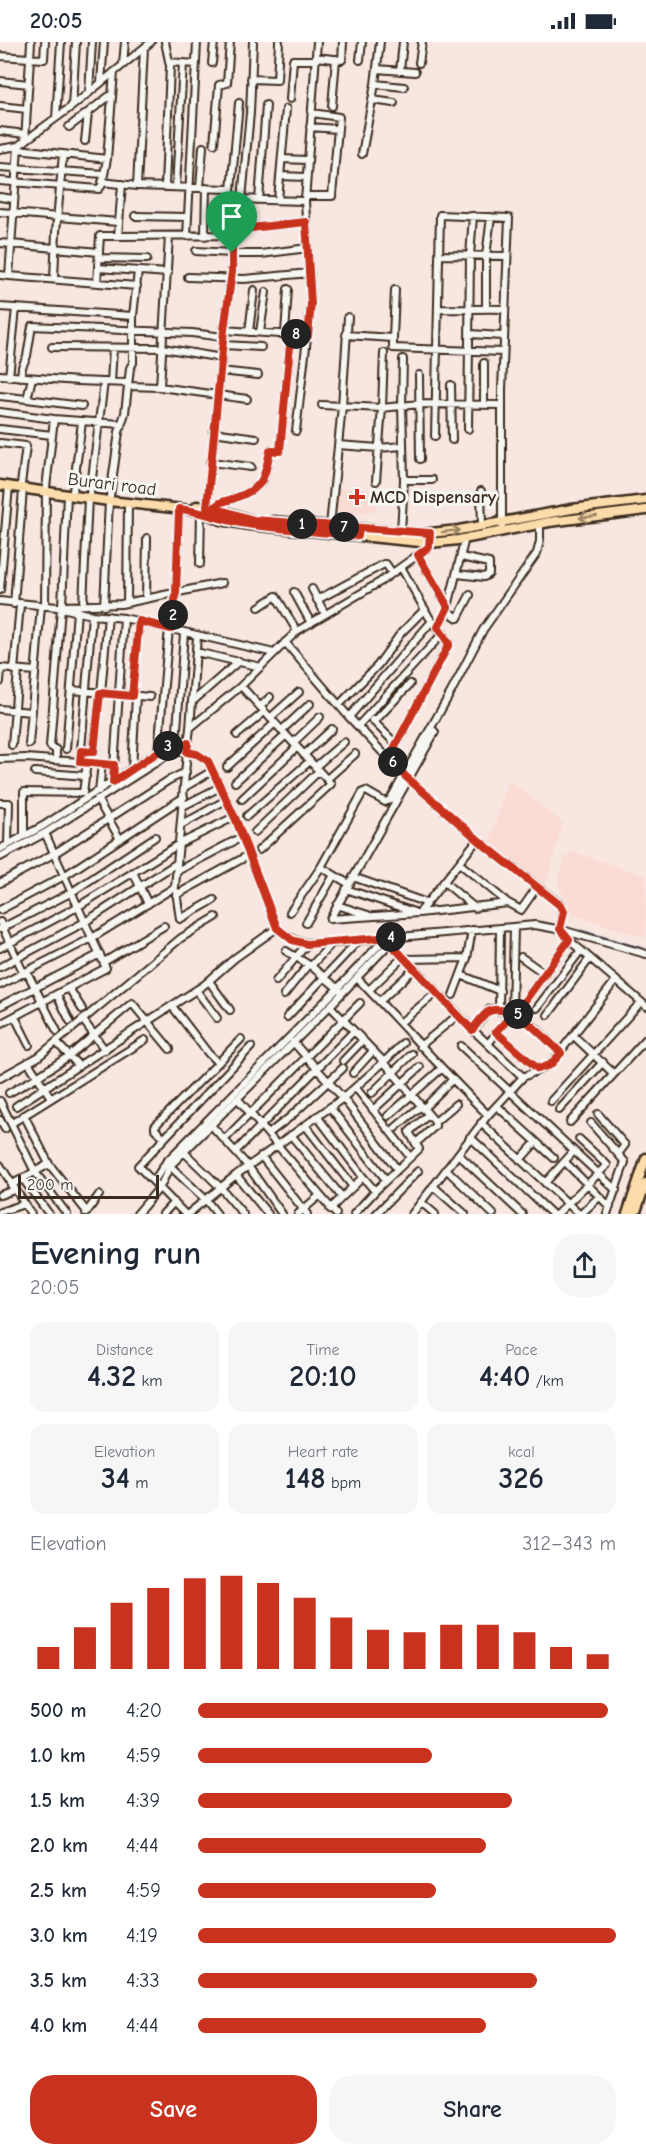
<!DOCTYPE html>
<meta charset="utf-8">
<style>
:root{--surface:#fff;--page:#f6f6f7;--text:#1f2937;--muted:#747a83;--accent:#c8321e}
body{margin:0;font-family:"Comic Neue",sans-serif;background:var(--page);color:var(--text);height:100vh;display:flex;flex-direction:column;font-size:22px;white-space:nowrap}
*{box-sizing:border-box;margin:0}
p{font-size:20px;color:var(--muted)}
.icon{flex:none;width:33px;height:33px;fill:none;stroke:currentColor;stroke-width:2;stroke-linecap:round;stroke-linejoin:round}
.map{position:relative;height:1172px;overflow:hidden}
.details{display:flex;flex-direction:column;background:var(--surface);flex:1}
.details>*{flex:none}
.scale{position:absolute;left:18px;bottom:15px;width:141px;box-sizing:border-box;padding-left:6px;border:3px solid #3b2a1e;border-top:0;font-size:16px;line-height:21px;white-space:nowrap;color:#3b2a1e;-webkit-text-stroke:4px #f6f6f2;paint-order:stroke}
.pin{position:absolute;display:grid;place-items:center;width:51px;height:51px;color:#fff;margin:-62px -26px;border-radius:50% 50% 50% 0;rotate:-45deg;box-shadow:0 0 6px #0007}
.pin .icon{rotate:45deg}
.km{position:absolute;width:30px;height:30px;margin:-15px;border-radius:50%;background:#222;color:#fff;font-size:16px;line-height:30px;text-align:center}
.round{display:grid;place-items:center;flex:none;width:63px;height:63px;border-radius:24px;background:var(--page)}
.headline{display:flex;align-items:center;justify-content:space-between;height:102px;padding:0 30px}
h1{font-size:33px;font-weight:800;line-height:45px}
.metrics{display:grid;grid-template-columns:repeat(3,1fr);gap:9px;height:102px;padding:6px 30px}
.metrics div{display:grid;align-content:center;border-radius:15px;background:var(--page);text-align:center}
.metrics b{font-size:30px;font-weight:800}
.metrics small{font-size:16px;font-weight:400}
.metrics p{font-size:16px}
.chart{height:168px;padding:12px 30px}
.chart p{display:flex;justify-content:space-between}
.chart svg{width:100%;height:108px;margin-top:6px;stroke:var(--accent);stroke-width:6}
.action{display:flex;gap:12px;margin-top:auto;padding:12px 30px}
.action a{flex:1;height:69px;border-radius:24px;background:var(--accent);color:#fff;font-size:24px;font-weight:800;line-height:69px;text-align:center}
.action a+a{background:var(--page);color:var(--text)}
ul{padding:0 30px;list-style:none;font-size:20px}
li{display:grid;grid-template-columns:96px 72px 1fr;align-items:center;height:45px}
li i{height:15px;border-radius:8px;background:var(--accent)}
.status{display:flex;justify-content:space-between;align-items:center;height:42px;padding:0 30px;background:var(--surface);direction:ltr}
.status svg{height:16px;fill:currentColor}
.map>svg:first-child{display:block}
.built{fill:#fadcd5}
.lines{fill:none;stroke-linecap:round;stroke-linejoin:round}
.stream{stroke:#778ba1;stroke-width:1.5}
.minor-casing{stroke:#3b2a1e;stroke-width:10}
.major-casing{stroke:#3b2a1e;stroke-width:13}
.minor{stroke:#f6f6f2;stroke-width:6}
.major{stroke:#fcdcab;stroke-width:8}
.oneway{stroke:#9c8364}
.route-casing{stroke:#fff;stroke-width:12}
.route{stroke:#c8321e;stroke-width:8}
.poi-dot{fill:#c8321e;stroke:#f6f6f2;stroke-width:2}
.labels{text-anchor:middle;stroke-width:6;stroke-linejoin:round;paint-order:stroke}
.street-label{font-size:18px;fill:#3b2a1e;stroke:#f6f6f2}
.poi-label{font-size:18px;font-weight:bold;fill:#3b2a1e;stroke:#f6f6f2;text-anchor:start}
</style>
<div class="status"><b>20:05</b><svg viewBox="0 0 49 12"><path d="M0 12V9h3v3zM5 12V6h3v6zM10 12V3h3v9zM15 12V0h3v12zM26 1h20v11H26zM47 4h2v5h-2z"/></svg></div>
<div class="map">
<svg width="646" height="1172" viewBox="0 0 646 1172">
<rect width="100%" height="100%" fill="#f8e7e1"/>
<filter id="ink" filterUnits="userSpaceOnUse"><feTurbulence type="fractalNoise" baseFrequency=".0167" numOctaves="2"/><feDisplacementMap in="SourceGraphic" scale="12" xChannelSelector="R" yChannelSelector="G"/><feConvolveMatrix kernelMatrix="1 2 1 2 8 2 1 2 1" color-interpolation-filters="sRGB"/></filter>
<g filter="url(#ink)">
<path class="built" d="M337 446 377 448 376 468 358 472 336 470Z
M508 737 563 781 544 850 488 806Z
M572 809 646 834V896L573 873 557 840 565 816Z"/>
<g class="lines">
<path class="stream" d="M581 888 646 907"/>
<defs>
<path id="minor" d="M165 0 170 24 165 144
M0 14 44 17 45 0
M316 15 342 18 343 0
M360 18 362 0
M169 20 196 22
M212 21 214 0
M419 21 422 0
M123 22 125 0
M377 27 415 30
M400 29 403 0
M251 37 277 38 279 0
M0 39 29 42
M101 40 104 0
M375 42 404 45
M89 51 92 0
M290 57 293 18H316
M372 58 394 61
M0 64 27 67
M72 64 76 0
M332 64 336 17
M56 76 61 0
M69 85 112 52
M310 85 338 87
M0 89 26 92
M25 99 31 0
M85 99 88 71
M214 102 219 43 227 41 230 0
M0 107 18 104 75 62 151 0
M18 107 107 117 114 30
M362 112 375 42 380 0
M282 117 307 118
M0 125 104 132
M280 134 306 135
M0 139 99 147 102 143 107 117
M102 140 137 144 144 6
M122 142 118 194 232 193
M137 144 228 147 231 148V157
M176 145 183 21
M200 146 203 105
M231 148 239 61
M305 154H332L339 75 312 71
M0 155 13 157
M242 157 250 71 253 0
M259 158 266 63
M278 158 286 67
M0 170 118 180
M135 174 188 175
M232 188 306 180
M187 194 197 0
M205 194 206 146
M0 201 99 210
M196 209 232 211
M232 212H261L308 206
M440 213 506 214
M99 216 147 217
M98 226 168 231
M0 233 9 234 18 105
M9 234 137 244
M188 235 244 237 310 231
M54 237 56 190 63 112
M97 241 100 194H118
M0 265 133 274
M486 265V214L491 175
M438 267C460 268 482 266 504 267
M224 288 308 294
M249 290 254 248
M260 290 266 250
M285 291 288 247
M470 292 503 294
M346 293 393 296 395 248
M393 296V306L503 310
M223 303 261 305
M52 305 163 306 222 316
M220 329 258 333
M0 333 78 339 128 341
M419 333 420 417
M9 335 16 266
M21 335 22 325 27 314 32 284 192 291 223 295
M32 336 27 357 82 364
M111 340 113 306
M451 343 452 398
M128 344 160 345 169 194
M160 345 247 357
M0 354 27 357
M322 363 382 366 384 311
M484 363V321
M0 370 54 377 121 382
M0 387 52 393
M468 387 470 214 473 174
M296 389 311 262 305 159 317 0
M213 390 256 396
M435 394 440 173 509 176 502 348V483
M0 401 26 404 21 442
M338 403 379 406 402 404
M210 420 251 425
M404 438H432
M376 439 382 366 419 362 502 363
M73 449 82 380
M481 449 482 484
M90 452 104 340
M110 454 119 390 125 371 130 326 133 321V274L138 229
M207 465 224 288 232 230 231 157 305 159
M214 466C221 458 226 460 235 456 265 445 264 439 270 409H280L291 292
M330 484 342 364 348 275
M401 490 404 438 402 364 403 317
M418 513 448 565
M200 522 201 469
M457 532 484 535 489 532V521L461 515
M312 547 325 572
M0 548 9 444
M294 550 311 581
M146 557 147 496
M317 558 384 522H386L392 531
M0 559 57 565 92 573 124 576 274 611
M127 561 128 461
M14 562 23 447
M83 562 88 456
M45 564 46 446 54 377
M62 564 67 453
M64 564 121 562 222 541
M104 564 109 459
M259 565 276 554 297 589
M447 569 458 576 470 553
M92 573 80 720 114 723
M438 585 447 569 465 496
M171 587 176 551 179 467
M285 600 349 675 405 734 483 802 561 863 564 869 560 887
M196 610 261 625
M0 626 35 629
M14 628 20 563
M0 640 1 626
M241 644 331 742 259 808
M71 648 150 655
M101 651 108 574
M132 654 139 579
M192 660 239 619
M339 663 378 623 401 591 425 567
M260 665 270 655
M0 667 31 670
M349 675 432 579
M270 676 299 650
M372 678 396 702
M374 680 410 642
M358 684 443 591
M190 686 197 595
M431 686 435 690 330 877 419 871 478 797
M282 688 310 662
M237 693 264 670
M176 701 184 591
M293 701 320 675
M29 702 41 564
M12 703 18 628
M66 707 77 569
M81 709 94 710 100 651
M158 710 169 586
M304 713 332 687
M389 716 449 601 429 575 401 525
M0 717 26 716 80 720
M56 718V708L50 704 61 566
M227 725 275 681
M315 725 344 700
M132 727 136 654
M35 730 86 734
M327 737 355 712
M113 740 124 576
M235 740 286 693
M185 745 212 729
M99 749 102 722
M97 757 120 797
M242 757 297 705
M0 761H9L8 802
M183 764 220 745
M247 774 310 719
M181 783 226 758
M255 790 319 729
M45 791 92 896 175 845 187 710 197 712 208 719 236 778 277 886C296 903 308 902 332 901L535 883 562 888 646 912
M24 794V750L83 751 87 720
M0 807 43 784 170 702 188 701
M0 815 45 791 166 714 176 710H187L190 686 241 644 297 589 380 540 426 507 430 498
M459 821 508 861
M321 825 349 842
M177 829 242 795
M133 830 148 862
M353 835 427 861
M444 840 475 866
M0 841 55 811 169 738 186 730
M346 847 414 870
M176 849 180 877 214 858
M176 853 249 813
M337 863 368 873
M0 868 64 834 184 755
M290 870 321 825 363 750 366 749 385 760 390 758 451 650 483 588 537 511 540 499V482
M419 871 508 861 521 868 537 845
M0 880 24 932
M306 881 334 833
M0 887 72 850 155 795
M563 888 569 898 646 964
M390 901 473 988 523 1035
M0 906 79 864 179 802 234 775
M286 909 311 924 341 949
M521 915 545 932
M405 917 467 916
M104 920 164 884
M311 924 332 901
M0 925 85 880 177 821
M27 930 57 989
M461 933 500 949
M357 936C401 981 442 1028 488 1073
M209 939 230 968
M276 939 307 902
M0 943 92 896 106 926 0 982
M69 946 82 967
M196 948 217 976
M369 948 403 915
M57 953 70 979
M284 953 308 923
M453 953 467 916 472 888
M380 959 414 927
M0 964 100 912
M330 964 384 1020 403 1001
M537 966 581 908
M499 969 500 886
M512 970 514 885
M516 971 569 898
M548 973 590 916
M15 975 29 1003
M287 975 359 898
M83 978 105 1008
M401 980 436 951
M473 988 490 967 516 971 537 987 561 1011
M496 990 538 1027
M574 994 614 1032
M56 1000 79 1024
M488 1002 507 977 518 973
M420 1004 458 973
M461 1004 616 1148
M343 1019 363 998
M28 1020 51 1056
M218 1021 241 997
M353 1031 373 1009
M0 1036 38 1015 181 896 216 875
M356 1046 410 1115
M9 1051 37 1035 69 1014 132 961 170 1007
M372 1051 412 1012
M238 1057 336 1172
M0 1059 35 1130 67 1172
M551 1059 641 960
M16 1064 204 943 235 916 277 886
M497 1064 554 1116
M330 1065 386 1138
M423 1067 452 1038
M373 1068 420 1025
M559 1068 603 1020
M598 1072 625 1103 618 1112
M24 1073 49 1122 87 1170
M317 1074 363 1135
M388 1074 441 1027
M0 1078 5 1087
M570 1080 646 997
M12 1081 145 998
M481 1081 579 1172
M591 1081 625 1120 607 1172
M211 1083 248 1124 282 1172
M305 1083 353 1145
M395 1086 421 1064
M268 1092 290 1075 343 1026
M291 1093 342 1155
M163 1095 155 1087V1084L218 1021 208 1011 172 964
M470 1095 552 1172
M225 1097 360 961
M416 1101 435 1084V1080
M236 1109 354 989
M184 1110 221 1146 243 1172
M458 1112 522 1172
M261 1114 307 1172
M520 1118 536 1100
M565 1120 610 1165
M0 1123 31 1172
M170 1124 206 1158 217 1172
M397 1127 343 1056 384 1020 435 1080 456 1062
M446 1127 493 1172
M236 1133 268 1172
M23 1137 49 1172
M154 1139 166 1120 338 946 380 902 382 896
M545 1141 574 1109
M11 1143 49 1122
M433 1144 465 1172
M0 1153 14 1148
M421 1160 435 1172
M330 1167 363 1135 375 1149
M0 1170 24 1162
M86 1171 99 1153
M137 1172 160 1145 170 1124 330 964 390 901 391 895
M163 1172 174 1160
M185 1172 138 1124 251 1005
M188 1172 236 1133 343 1056 293 1000
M298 1172 319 1154
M354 1172 378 1146 419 1107 409 1090 428 1073
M376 1172 418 1129
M412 1172 488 1073 523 1035 550 1023 616 938
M557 1172 607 1123 579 1097
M581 1172 599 1155"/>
<path id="major" d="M0 443 109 459 201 469 221 478 249 483 430 501 458 498 549 480 646 468
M197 464 214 466 251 478
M273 479 421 492 459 488 572 467 646 458
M627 1172 646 1116
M635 1172 646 1141"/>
</defs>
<use href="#minor" class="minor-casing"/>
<use href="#major" class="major-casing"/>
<use href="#minor" class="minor"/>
<use href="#major" class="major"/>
</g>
<defs><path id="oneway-shaft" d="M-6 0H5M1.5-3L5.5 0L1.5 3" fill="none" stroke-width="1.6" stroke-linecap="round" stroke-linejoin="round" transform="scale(1.5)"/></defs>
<g class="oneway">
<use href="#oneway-shaft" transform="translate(588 475) rotate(173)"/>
<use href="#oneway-shaft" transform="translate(451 489) rotate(-7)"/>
</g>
</g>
<g class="lines" filter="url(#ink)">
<defs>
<path id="route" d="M232 211V230L224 288 207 465 254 478 359 486 358 494C321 489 284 488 247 482 223 479 203 469 179 467L176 551 171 587 139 579 132 654 100 651 94 710 81 709 80 720 114 723 113 740 170 702 188 701 187 710 197 712 208 719 236 778 277 886 292 898 307 902 391 895 390 901 472 988C489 967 488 964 516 971 533 983 546 997 561 1011L550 1023 538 1027 496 990 509 976 518 973 516 971 569 898 560 887 564 869 561 864 483 802 405 734 389 716 449 602 438 585 448 565 418 513 429 505 430 491 254 478 214 466C221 458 225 460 235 456 264 446 264 437 270 409H280L291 292 308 294 311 262 306 180 232 188V211"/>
</defs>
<use href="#route" class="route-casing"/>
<use href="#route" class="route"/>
</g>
<path class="poi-dot" d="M354 446h6v6h6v6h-6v6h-6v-6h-6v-6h6z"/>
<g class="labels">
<g class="street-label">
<text transform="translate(112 442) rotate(7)" y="6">Burari road</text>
</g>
<g class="poi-label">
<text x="370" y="461">MCD Dispensary</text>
</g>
</g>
</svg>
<div class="scale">200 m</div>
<div class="pin" style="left:232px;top:211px;background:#1e9e55"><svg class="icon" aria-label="arrive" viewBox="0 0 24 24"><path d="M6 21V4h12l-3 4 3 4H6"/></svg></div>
<b class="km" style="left:302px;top:482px">1</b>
<b class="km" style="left:173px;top:573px">2</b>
<b class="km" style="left:168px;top:704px">3</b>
<b class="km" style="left:391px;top:895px">4</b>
<b class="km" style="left:518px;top:972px">5</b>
<b class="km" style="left:393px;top:720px">6</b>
<b class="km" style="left:344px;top:485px">7</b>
<b class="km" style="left:296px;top:292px">8</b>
</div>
<section class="details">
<div class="headline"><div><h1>Evening run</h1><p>20:05</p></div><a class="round"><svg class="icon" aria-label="share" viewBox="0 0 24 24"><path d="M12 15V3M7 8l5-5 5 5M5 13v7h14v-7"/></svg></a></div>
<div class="metrics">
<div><p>Distance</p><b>4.32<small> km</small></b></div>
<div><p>Time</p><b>20:10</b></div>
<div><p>Pace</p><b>4:40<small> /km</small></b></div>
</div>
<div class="metrics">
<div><p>Elevation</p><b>34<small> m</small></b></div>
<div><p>Heart rate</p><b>148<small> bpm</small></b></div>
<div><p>kcal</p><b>326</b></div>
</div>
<div class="chart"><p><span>Elevation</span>312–343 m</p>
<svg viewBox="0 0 160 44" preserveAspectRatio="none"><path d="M5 44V35M15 44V27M25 44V17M35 44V11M45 44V7M55 44V6M65 44V9M75 44V15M85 44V23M95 44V28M105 44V29M115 44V26M125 44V26M135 44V29M145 44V35M155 44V38"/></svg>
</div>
<ul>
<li><b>500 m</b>4:20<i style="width:98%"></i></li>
<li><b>1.0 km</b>4:59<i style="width:56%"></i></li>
<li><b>1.5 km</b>4:39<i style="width:75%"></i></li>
<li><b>2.0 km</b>4:44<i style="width:69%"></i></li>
<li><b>2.5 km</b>4:59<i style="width:57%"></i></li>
<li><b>3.0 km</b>4:19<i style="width:100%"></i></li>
<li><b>3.5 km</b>4:33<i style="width:81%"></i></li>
<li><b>4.0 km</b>4:44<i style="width:69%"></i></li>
</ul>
<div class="action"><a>Save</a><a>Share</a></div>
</section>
